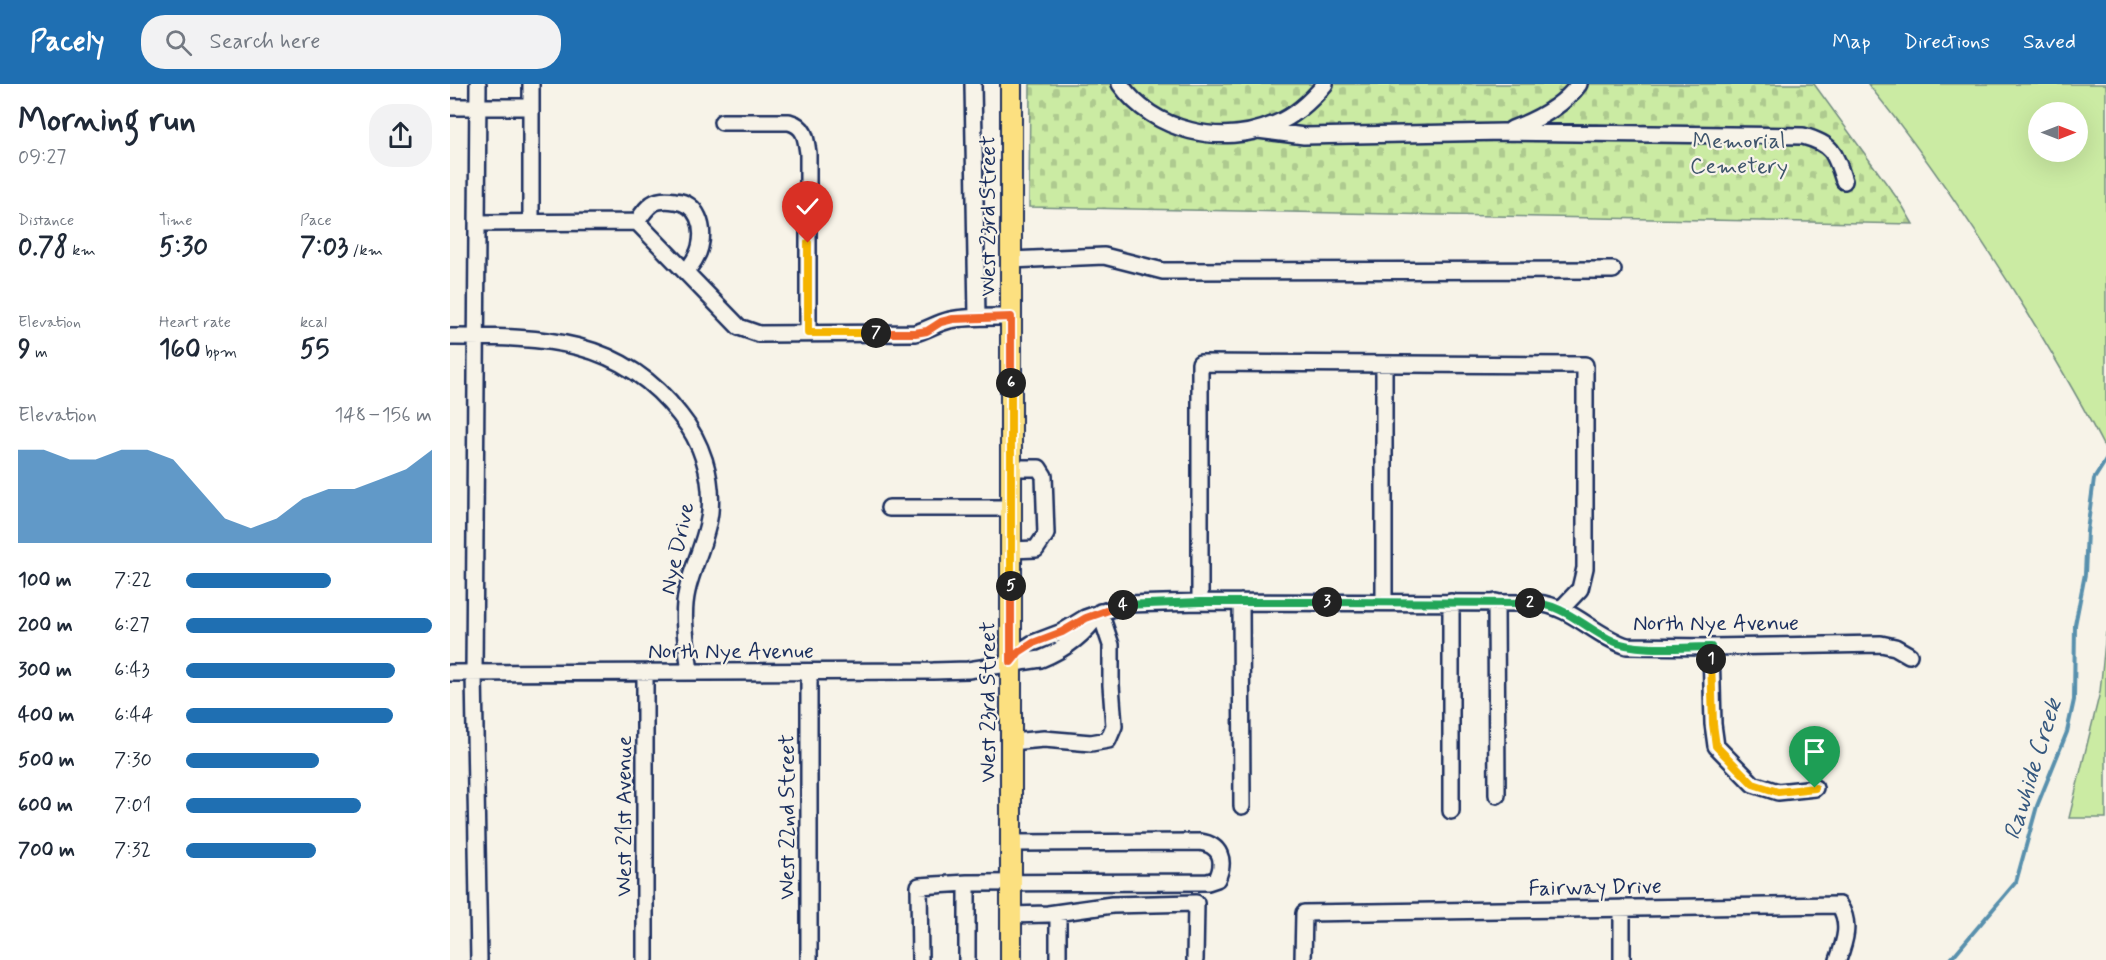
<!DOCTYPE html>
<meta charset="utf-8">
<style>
:root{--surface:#fff;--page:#f2f2f3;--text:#1f2937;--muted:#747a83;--accent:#1f6fb2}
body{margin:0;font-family:Mynerve,sans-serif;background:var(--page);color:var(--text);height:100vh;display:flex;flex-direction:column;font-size:22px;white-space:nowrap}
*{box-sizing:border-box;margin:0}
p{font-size:20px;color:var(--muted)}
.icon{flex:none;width:33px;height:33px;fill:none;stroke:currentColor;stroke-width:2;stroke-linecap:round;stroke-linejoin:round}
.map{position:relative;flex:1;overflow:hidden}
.sheet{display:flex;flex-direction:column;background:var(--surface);width:450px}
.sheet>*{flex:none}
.needle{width:39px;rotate:90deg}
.buttons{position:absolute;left:1578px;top:18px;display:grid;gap:12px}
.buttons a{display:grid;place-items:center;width:60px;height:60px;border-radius:50%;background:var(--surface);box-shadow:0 6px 24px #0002;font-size:30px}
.pin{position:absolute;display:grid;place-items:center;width:51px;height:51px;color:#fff;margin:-62px -26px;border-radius:50% 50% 50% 0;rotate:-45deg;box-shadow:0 0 6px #0007}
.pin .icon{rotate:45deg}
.km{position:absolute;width:30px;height:30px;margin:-15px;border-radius:50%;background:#222;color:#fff;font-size:16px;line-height:30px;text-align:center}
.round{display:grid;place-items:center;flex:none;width:63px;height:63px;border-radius:24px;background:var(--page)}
.overview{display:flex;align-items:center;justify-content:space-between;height:102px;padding:0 18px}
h1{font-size:33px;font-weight:700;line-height:45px}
.metrics{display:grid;grid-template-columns:repeat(3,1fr);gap:9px;height:102px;padding:6px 18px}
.metrics div{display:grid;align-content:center}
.metrics b{font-size:26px;font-weight:700}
.metrics small{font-size:16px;font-weight:400}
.metrics p{font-size:16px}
.chart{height:168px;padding:12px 18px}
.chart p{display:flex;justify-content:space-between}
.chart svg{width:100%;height:108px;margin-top:6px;fill:var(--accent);opacity:.7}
ul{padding:0 18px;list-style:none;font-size:20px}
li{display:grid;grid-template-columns:96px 72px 1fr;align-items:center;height:45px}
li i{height:15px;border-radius:8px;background:var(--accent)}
header{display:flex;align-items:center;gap:36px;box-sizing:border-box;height:84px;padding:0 30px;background:var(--accent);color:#fff}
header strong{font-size:28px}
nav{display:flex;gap:33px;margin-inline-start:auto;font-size:21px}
.search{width:420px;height:54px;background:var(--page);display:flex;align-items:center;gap:15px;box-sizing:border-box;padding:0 21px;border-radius:24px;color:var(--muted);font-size:22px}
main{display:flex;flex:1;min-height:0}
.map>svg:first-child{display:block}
.green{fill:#cbeba3;stroke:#738d80;stroke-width:1.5;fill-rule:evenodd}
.cemetery{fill:url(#cemetery-stones);stroke:#738d80;stroke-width:1.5}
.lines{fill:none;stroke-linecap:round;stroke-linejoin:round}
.stream{stroke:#5990ad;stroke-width:4}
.minor-casing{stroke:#1b2f5e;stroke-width:20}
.major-casing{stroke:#1b2f5e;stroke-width:24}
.minor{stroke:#f7f3e8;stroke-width:15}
.major{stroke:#fce080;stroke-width:20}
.split-1-casing{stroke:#fff;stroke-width:12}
.split-2-casing{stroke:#fff;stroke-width:12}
.split-3-casing{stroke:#fff;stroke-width:12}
.split-4-casing{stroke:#fff;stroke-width:12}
.split-5-casing{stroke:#fff;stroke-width:12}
.split-6-casing{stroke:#fff;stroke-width:12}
.split-7-casing{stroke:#fff;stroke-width:12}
.split-8-casing{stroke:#fff;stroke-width:12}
.split-1{stroke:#f5b400;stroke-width:8}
.split-2{stroke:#22a559;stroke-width:8}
.split-3{stroke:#22a559;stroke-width:8}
.split-4{stroke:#22a559;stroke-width:8}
.split-5{stroke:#f0652b;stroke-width:8}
.split-6{stroke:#f5b400;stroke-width:8}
.split-7{stroke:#f0652b;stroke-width:8}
.split-8{stroke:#f5b400;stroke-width:8}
.labels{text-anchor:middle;stroke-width:4.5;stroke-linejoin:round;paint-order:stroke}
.park-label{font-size:22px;fill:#3e556c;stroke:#f7f3e8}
.street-label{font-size:22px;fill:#1b2f5e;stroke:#f7f3e8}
.water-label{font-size:24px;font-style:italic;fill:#35587f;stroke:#f7f3e8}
</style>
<header>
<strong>Pacely</strong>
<div class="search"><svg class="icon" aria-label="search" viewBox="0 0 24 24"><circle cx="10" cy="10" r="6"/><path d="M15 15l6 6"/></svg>Search here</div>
<nav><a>Map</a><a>Directions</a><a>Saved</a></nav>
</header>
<main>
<section class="sheet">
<div class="overview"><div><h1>Morning run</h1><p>09:27</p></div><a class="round"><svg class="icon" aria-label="share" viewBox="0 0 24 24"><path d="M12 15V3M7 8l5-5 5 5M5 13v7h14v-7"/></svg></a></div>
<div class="metrics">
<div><p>Distance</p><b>0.78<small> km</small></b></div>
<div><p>Time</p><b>5:30</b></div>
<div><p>Pace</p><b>7:03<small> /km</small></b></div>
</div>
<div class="metrics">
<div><p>Elevation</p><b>9<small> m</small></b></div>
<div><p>Heart rate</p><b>160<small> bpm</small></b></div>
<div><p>kcal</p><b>55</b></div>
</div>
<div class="chart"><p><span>Elevation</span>148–156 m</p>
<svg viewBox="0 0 160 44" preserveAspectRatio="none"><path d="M0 44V6L10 6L20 10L30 10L40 6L50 6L60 10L70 22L80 34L90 38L100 34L110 26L120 22L130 22L140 18L150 14L160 6V44z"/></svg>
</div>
<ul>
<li><b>100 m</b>7:22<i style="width:59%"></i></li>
<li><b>200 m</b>6:27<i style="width:100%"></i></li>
<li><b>300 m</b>6:43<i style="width:85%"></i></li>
<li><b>400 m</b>6:44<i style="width:84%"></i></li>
<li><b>500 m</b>7:30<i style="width:54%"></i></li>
<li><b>600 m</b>7:01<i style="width:71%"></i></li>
<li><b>700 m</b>7:32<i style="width:53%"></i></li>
</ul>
</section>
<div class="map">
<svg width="1656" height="876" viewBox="0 0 1656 876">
<defs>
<pattern id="cemetery-stones" width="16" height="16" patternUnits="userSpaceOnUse" patternTransform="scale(1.5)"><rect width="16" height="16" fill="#cbeba3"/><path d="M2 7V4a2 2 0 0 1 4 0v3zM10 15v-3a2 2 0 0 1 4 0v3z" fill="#aeca8f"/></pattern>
</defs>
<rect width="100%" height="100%" fill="#f7f3e8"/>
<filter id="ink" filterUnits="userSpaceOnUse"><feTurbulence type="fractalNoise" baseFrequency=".0167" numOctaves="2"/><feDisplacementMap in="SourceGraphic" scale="12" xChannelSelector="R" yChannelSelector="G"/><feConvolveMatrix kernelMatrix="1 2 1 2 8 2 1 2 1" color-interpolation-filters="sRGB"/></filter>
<g filter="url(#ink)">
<path class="green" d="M1418 0H1656V367C1632 319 1605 274 1577 228 1528 149 1477 72 1418 0ZM1628 28V68H1588V28Z
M1656 548V734H1619L1650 608Z"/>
<path class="cemetery" d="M580 0H1364L1452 121 1463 140 579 123Z"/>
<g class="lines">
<path class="stream" d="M1500 876 1566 798 1587 722 1617 648 1624 616 1625 541 1635 490 1637 447 1644 395 1656 376"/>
<defs>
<path id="minor" d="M28 0 24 590 29 876
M81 0V138
M523 0 527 233
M670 0C704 48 772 63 825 40 845 32 861 17 875 0
M0 23H81
M272 38H339C355 42 356 54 358 69V249
M1062 45C1087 36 1113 22 1129 0
M808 46 854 52 1053 48 1353 52C1383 60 1385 69 1394 97
M187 138C191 132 195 125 202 120 208 116 218 116 225 117 248 119 255 143 250 163 248 172 242 180 236 188
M27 139 187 138 289 243 309 250 465 249C477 246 487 239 500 236 519 232 541 233 561 233
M560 176 654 172 713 187 1163 186
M0 253C91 253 170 252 230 331 252 358 263 393 260 428 257 456 243 480 237 507 231 533 237 562 240 588
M934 281V518
M561 384H589L594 392 596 450 586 465 561 466
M439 424H561
M750 518V279L1135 281V484L1130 505 1111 525
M791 518 792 722
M1046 518 1047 711
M1261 563 1263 640 1266 662 1303 700 1328 708 1365 704
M561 578 575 564 583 559 612 548 635 534 676 520 750 518 1087 519C1121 522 1145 552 1177 562L1261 563 1431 560 1445 563 1459 571
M0 589 483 587 518 586 591 575C616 565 635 551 650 528
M195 589V876
M359 589V876
M561 658 594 655 641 659 658 656 664 642 661 601V561L650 528
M1001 727V518
M1172 824V876
M560 831 598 830 662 821 746 819 745 876
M470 876 469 802 517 799
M517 876V799L758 798 767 795C776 776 770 761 750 758L560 759
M608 876V829
M853 876 854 829 1389 821C1401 839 1395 857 1388 876"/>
<path id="major" d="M561 0V876"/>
</defs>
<use href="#minor" class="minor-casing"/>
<use href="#major" class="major-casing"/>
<use href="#minor" class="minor"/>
<use href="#major" class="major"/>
</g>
</g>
<g class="lines" filter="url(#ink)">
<defs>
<path id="split-1" d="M1261 575 1263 640 1266 662 1303 700 1328 708 1365 704"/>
<path id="split-2" d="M1080 519C1114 519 1134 544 1163 557 1185 568 1235 563 1261 563V575"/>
<path id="split-3" d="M877 518 1080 519"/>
<path id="split-4" d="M673 521 750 518H877"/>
<path id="split-5" d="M561 502V578L569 568 583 559 612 548 636 534 673 521"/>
<path id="split-6" d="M561 502V299"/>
<path id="split-7" d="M426 249H465L477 247 491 238 503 235 561 233V299"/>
<path id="split-8" d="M358 159V249H426"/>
</defs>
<use href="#split-1" class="split-1-casing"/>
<use href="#split-2" class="split-2-casing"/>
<use href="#split-3" class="split-3-casing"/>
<use href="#split-4" class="split-4-casing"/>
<use href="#split-5" class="split-5-casing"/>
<use href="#split-6" class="split-6-casing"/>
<use href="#split-7" class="split-7-casing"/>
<use href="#split-8" class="split-8-casing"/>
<use href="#split-1" class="split-1"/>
<use href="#split-2" class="split-2"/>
<use href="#split-3" class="split-3"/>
<use href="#split-4" class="split-4"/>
<use href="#split-5" class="split-5"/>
<use href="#split-6" class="split-6"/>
<use href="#split-7" class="split-7"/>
<use href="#split-8" class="split-8"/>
</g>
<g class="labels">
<g class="park-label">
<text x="1289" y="64">Memorial<tspan x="1289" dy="25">Cemetery</tspan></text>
</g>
<g class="street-label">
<text transform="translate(537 132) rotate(-90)" y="8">West 23rd Street</text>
<text transform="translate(226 464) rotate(-78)" y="8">Nye Drive</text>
<text x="1266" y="546">North Nye Avenue</text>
<text x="281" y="574">North Nye Avenue</text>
<text transform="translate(537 618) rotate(-90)" y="8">West 23rd Street</text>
<text transform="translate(173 732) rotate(-90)" y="8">West 21st Avenue</text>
<text transform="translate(336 733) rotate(-90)" y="8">West 22nd Street</text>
<text transform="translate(1145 802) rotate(-1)" y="8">Fairway Drive</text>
</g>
<g class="water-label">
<text transform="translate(1582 685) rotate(-73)" y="8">Rawhide Creek</text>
</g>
</g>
</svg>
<div class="buttons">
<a><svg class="needle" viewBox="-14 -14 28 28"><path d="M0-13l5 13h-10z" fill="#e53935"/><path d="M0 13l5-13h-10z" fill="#747a83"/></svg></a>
</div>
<div class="pin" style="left:1365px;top:704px;background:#1e9e55"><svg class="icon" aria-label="arrive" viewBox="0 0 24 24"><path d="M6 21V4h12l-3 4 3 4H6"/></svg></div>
<div class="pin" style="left:358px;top:159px;background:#d93025"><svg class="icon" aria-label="check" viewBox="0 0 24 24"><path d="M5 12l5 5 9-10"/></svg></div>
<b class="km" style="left:1261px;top:575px">1</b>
<b class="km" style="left:1080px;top:519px">2</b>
<b class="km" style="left:877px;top:518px">3</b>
<b class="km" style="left:673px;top:521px">4</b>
<b class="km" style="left:561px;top:502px">5</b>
<b class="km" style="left:561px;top:299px">6</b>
<b class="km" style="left:426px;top:249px">7</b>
</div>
</main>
